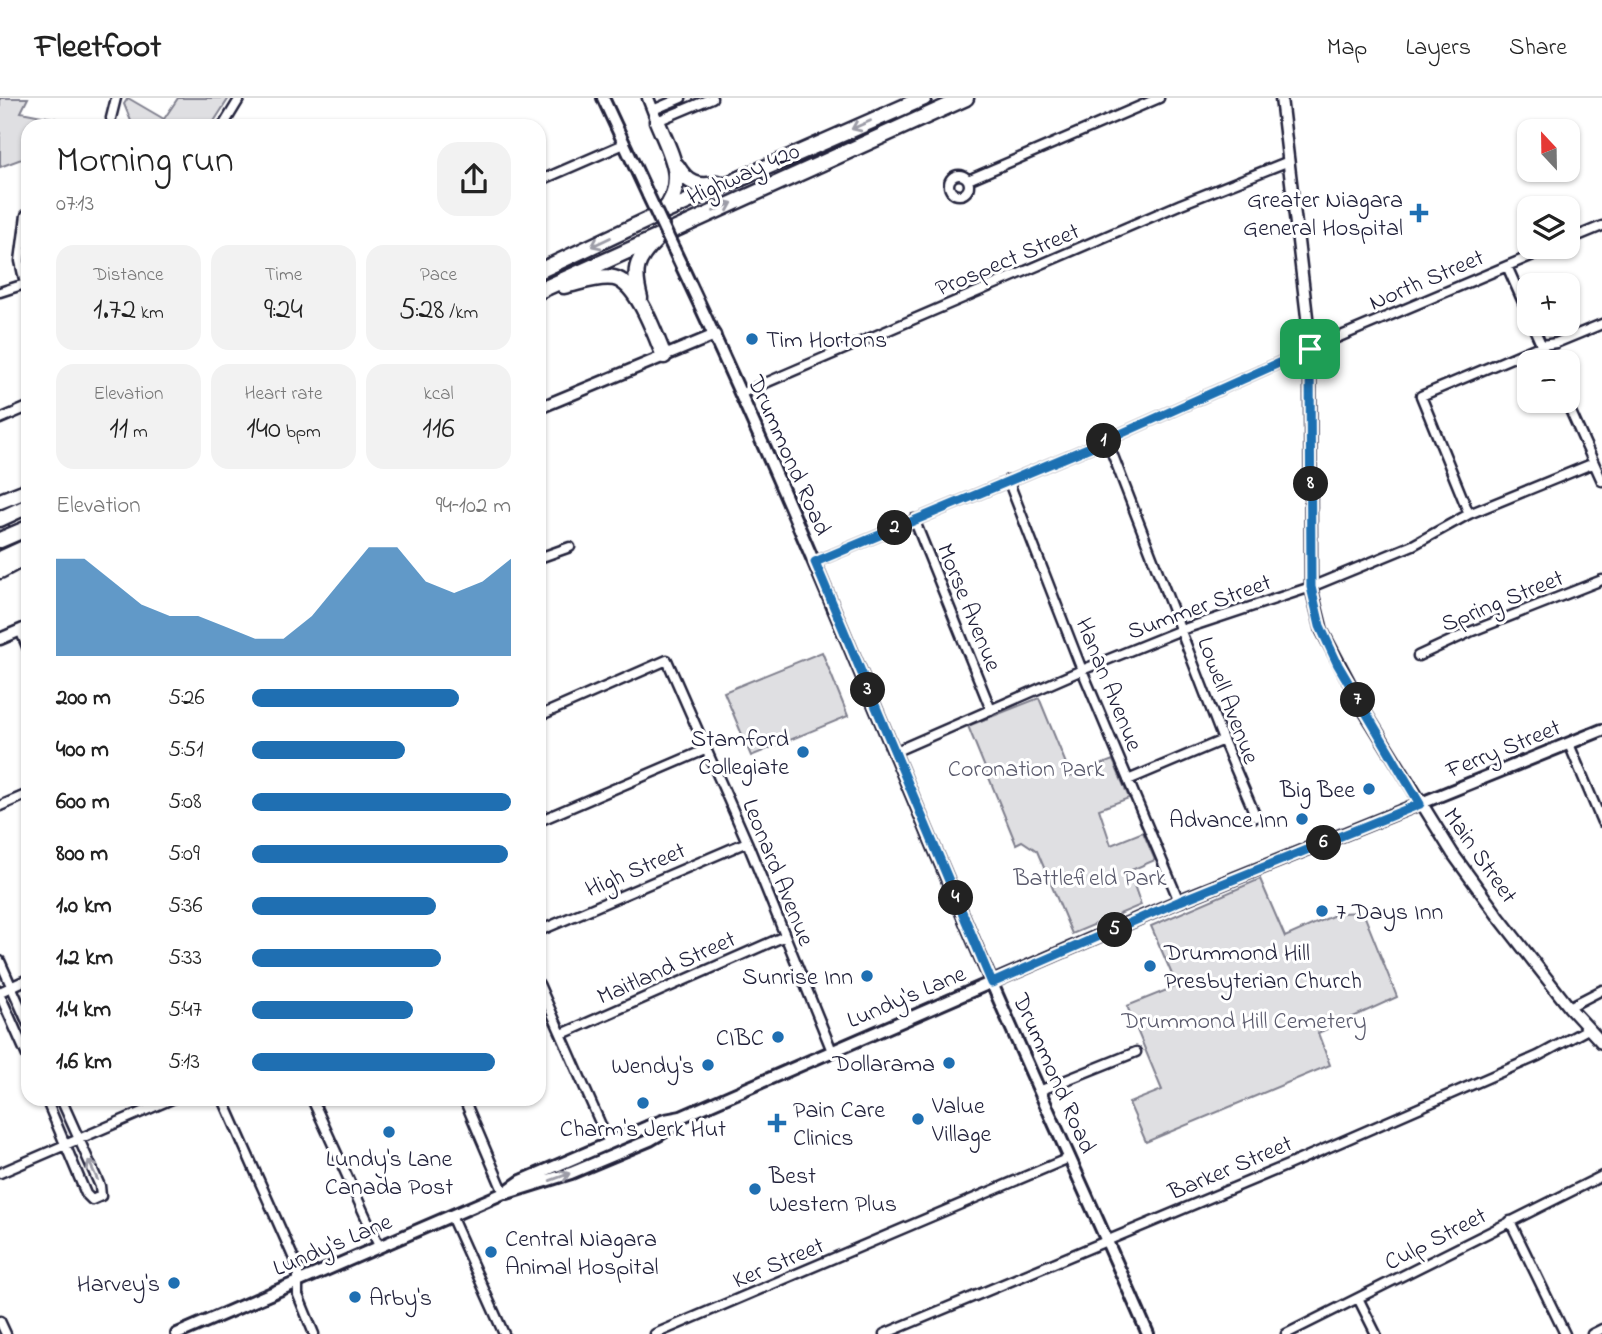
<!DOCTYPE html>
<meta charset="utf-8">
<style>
:root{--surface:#fff;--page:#f2f2f2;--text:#222;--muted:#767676;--line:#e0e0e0;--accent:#1f6fb2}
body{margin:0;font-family:"Indie Flower",sans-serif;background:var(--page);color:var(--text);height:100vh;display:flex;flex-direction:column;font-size:26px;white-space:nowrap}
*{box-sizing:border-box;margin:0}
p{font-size:23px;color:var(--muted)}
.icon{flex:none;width:38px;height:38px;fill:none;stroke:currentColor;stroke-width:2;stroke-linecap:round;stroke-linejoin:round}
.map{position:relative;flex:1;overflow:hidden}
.drawer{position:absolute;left:21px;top:21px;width:525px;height:987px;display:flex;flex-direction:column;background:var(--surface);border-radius:21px;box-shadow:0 2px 5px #0004}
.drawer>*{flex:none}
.needle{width:46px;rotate:338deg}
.tools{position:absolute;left:1517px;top:21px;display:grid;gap:14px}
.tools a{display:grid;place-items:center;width:63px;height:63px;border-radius:14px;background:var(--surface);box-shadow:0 2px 5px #0004;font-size:35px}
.pin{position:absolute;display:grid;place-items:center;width:60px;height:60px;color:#fff;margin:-30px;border-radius:14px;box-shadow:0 4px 10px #0006}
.km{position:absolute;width:35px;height:35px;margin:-18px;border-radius:50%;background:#222;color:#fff;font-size:19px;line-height:35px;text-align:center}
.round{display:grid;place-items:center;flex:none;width:74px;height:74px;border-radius:21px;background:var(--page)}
.headline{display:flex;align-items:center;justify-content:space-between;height:119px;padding:0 35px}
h1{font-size:38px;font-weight:600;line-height:52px}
.metrics{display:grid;grid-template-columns:repeat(3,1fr);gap:10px;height:119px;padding:7px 35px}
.metrics div{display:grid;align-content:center;border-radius:18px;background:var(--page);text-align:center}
.metrics b{font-size:30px;font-weight:600}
.metrics small{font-size:19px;font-weight:400}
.metrics p{font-size:19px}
.chart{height:196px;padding:14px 35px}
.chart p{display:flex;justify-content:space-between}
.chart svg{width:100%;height:126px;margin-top:7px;fill:var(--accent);opacity:.7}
ul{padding:0 35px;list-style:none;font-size:23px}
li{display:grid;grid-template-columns:112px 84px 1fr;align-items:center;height:52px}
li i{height:18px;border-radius:9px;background:var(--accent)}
header{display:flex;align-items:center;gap:42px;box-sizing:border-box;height:98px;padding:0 35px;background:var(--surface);border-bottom:2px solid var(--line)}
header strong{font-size:33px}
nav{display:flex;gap:38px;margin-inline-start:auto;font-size:24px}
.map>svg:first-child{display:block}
.green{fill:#dfdfe2;stroke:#80808e;stroke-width:2}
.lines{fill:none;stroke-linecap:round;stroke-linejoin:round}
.minor-casing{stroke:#22223b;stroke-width:13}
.tertiary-casing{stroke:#22223b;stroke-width:15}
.secondary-casing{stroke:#22223b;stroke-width:16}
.motorway-casing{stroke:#22223b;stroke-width:19}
.minor{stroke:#fff;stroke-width:8}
.tertiary{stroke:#fff;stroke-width:10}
.secondary{stroke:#fff;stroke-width:10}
.motorway{stroke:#fff;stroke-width:14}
.secondary-bridge-casing{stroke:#22223b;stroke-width:16;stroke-linecap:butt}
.secondary-bridge{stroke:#fff;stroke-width:10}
.oneway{stroke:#9c9ca7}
.route-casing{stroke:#fff;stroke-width:14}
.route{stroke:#1f6fb2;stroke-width:9}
.poi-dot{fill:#1f6fb2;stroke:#fff;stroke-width:2.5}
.labels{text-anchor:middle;stroke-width:6;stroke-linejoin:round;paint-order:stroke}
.street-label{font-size:24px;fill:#22223b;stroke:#fff}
.poi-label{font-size:24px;fill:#22223b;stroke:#fff;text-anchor:end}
.park-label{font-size:24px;fill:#5b5b6d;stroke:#fff}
</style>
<header>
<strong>Fleetfoot</strong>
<nav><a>Map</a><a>Layers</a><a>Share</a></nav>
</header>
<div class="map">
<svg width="1602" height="1236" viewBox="0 0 1602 1236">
<rect width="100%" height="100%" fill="#fff"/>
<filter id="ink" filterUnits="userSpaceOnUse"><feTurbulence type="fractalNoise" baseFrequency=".0143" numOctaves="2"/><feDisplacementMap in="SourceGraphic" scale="14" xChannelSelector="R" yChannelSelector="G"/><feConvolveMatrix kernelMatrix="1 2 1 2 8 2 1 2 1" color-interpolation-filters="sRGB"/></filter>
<g filter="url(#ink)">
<path class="green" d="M0 0H28L21 14 94 28H28V62L24 60 0 69Z
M128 0 164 21 178 0H229L211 28H128L131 23 124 6Z
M822 554 848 618 751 658 724 594Z
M1039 600 1071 678 1113 662 1129 700 1099 711 1111 747 1143 734 1155 762 1129 773 1141 807 1072 836 1037 753 1022 743 1016 746 968 628Z
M1260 781 1285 839 1339 815 1363 814 1397 899 1318 935 1330 967 1146 1044 1129 1005 1162 992 1127 908 1177 888 1151 828Z"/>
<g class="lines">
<defs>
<path id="minor" d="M653 12 681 0
M111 20 116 0
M657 23 712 0
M223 28 240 0
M949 87a10 10 0 1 1 20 0a10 10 0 1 1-20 0Z
M968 82 1159 0
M539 83 624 46
M1568 142 1602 128
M1507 168 1530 220
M25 186 20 163 26 117
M0 194 28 185
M1532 226 1549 264
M740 296 1181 106 1289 63
M1566 303 1602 383
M0 321 28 309
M1107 342 1223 642 1256 719
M1008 382 1082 572 1179 803
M1469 416 1421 298 1542 247 1556 245 1602 226
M914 421 991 612
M539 460 570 449
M815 464 1107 342 1301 255 1552 149
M20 532 28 551
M1418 558 1470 534 1602 482
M539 618 667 562 747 744 832 953
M1569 646 1602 724
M894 654 1082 572 1181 532 1311 489 1413 447 1469 416 1594 365
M1128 682 1223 642
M0 708 28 696
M539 723 707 651
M539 833 747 744
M0 863 28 926
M539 886 609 1045
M0 894 28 881
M0 897 28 960
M1569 909 1602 892
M562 936 785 838
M1039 993 1136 954
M46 1001 86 1096 92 1102 101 1098 100 1088 61 1001
M223 1001 298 1170V1197L314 1236
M312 1001 379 1148
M464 1001 504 1095
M0 1075 172 1001
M451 1118 504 1236
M1510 1123 1565 1236
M1358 1200 1376 1236
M0 1223 6 1236
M655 1236 1069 1060
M884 1236 1288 1067 1538 958 1588 931
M1286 1236 1602 1078
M1592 1236 1602 1231"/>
<path id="tertiary" d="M648 0 657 23
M1281 0 1310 244 1311 489 1322 533 1365 614 1453 756 1498 818 1569 909 1602 945
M539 310 715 237
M0 541 28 529"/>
<path id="secondary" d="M603 0 648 97
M674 152C786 386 881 628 984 867 1037 990 1094 1112 1148 1236
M507 1095 571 1075 650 1042 674 1028 681 1019
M177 1236 504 1095 521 1083 647 1029 665 1022 681 1019 1179 803 1602 632"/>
<path id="motorway" d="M657 23C670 55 689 83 663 114
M677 68C687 85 699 91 718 85
M539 173 662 115 924 0
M564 188C579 185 599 177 614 180 638 185 655 237 664 258
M539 193 966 0
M640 200C633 173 635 163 655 143
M0 403 28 392
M0 421 28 408
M0 442 28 430
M0 461 24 450
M0 473 28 458"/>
</defs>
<use href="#minor" class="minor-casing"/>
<use href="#tertiary" class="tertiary-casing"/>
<use href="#secondary" class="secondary-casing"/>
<use href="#motorway" class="motorway-casing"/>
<use href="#minor" class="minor"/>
<use href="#tertiary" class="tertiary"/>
<use href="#secondary" class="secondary"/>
<use href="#motorway" class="motorway"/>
<defs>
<path id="secondary-bridge" d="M648 97 674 152"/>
</defs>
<use href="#secondary-bridge" class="secondary-bridge-casing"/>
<use href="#secondary-bridge" class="secondary-bridge"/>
</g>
<defs><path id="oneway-shaft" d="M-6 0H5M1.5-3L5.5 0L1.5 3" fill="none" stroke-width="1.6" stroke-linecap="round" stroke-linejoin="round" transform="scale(1.75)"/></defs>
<g class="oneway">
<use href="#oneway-shaft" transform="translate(861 27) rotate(156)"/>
<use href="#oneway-shaft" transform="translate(723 109) rotate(-24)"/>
<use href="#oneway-shaft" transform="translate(601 144) rotate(155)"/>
<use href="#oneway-shaft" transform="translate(93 1072) rotate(-115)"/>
<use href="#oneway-shaft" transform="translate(560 1079) rotate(-20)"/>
</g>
</g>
<g class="lines" filter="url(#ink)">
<defs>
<path id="route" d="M1310 251 1311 489 1320 528 1338 567 1420 706 1180 803 992 885 815 464 1107 342Z"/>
</defs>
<use href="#route" class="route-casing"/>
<use href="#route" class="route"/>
</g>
<g class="poi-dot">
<path d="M1415.5 104.5h7v7h7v7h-7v7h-7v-7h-7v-7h7z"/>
<circle cx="752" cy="241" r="7"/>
<circle cx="803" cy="654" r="7"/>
<circle cx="1369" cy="691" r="7"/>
<circle cx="1302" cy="721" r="7"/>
<circle cx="1322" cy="813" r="7"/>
<circle cx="1150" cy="868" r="7"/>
<circle cx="867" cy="878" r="7"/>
<circle cx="778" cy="939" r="7"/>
<circle cx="949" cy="965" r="7"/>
<circle cx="708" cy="967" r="7"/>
<circle cx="643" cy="1005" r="7"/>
<circle cx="918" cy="1021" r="7"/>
<path d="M773.5 1014.5h7v7h7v7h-7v7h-7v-7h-7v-7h7z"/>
<circle cx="389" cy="1034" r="7"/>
<circle cx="755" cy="1091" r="7"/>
<circle cx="491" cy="1154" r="7"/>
<circle cx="174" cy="1185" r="7"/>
<circle cx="355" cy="1199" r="7"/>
</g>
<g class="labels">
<g class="street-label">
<text transform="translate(743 75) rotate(-24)" y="8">Highway 420</text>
<text transform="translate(1007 161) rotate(-23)" y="8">Prospect Street</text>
<text transform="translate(1426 181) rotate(-23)" y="8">North Street</text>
<text transform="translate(790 357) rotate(66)" y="8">Drummond Road</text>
<text transform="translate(1502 502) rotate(-22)" y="8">Spring Street</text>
<text transform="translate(1199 508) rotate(-20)" y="8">Summer Street</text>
<text transform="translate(970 509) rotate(68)" y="8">Morse Avenue</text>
<text transform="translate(1110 586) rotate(68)" y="8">Hanan Avenue</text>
<text transform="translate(1229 602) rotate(69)" y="8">Lowell Avenue</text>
<text transform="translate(1503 650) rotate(-22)" y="8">Ferry Street</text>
<text transform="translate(1481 757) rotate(55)" y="8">Main Street</text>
<text transform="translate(635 771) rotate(-23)" y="8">High Street</text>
<text transform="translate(779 774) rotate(68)" y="8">Leonard Avenue</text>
<text transform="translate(666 869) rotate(-24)" y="8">Maitland Street</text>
<text transform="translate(906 898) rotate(-23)" y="8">Lundy's Lane</text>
<text transform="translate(1055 975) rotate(66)" y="8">Drummond Road</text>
<text transform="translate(1230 1069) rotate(-23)" y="8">Barker Street</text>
<text transform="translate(1435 1140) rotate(-27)" y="8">Culp Street</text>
<text transform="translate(332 1146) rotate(-23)" y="8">Lundy's Lane</text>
<text transform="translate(778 1164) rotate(-23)" y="8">Ker Street</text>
</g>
<g class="poi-label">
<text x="1403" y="109">Greater Niagara<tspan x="1403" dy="28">General Hospital</tspan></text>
<text x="766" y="249" text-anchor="start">Tim Hortons</text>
<text x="789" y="648">Stamford<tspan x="789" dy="28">Collegiate</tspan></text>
<text x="1355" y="699">Big Bee</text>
<text x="1288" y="729">Advance Inn</text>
<text x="1336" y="821" text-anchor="start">7 Days Inn</text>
<text x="1164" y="862" text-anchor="start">Drummond Hill<tspan x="1164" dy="28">Presbyterian Church</tspan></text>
<text x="853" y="886">Sunrise Inn</text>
<text x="764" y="947">CIBC</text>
<text x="935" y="973">Dollarama</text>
<text x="694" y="975">Wendy's</text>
<text x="932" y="1015" text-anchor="start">Value<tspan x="932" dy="28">Village</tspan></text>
<text x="793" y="1019" text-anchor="start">Pain Care<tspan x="793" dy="28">Clinics</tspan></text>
<text x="643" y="1038" text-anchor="middle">Charm's Jerk Hut</text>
<text x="389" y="1068" text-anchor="middle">Lundy's Lane<tspan x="389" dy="28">Canada Post</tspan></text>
<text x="769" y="1085" text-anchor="start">Best<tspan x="769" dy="28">Western Plus</tspan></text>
<text x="505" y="1148" text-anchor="start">Central Niagara<tspan x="505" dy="28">Animal Hospital</tspan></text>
<text x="160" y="1193">Harvey's</text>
<text x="369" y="1207" text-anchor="start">Arby's</text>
</g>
<g class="park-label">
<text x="1026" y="678">Coronation Park</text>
<text x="1090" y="787">Battlefield Park</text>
<text x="1244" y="930">Drummond Hill Cemetery</text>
</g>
</g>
</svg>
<div class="tools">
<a><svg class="needle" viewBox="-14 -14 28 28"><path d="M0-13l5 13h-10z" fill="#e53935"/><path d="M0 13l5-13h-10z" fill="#767676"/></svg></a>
<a><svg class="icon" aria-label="layers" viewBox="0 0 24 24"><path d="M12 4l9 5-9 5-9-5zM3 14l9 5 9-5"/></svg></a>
<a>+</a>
<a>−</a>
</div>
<div class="pin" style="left:1310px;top:251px;background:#1e9e55"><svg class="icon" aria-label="arrive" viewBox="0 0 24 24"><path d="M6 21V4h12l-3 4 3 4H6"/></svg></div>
<b class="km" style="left:1104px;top:343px">1</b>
<b class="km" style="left:895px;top:430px">2</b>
<b class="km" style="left:868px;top:592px">3</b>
<b class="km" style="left:956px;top:800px">4</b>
<b class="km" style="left:1115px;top:832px">5</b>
<b class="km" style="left:1324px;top:745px">6</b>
<b class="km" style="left:1358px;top:602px">7</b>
<b class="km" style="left:1311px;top:386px">8</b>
<section class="drawer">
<div class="headline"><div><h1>Morning run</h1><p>07:13</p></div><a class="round"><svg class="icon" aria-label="share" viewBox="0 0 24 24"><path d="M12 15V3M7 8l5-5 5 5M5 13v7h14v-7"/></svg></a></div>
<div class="metrics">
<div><p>Distance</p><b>1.72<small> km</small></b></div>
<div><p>Time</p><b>9:24</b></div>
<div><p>Pace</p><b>5:28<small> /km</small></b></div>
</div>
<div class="metrics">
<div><p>Elevation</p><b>11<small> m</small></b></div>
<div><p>Heart rate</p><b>140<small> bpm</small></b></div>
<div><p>kcal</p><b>116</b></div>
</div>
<div class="chart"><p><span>Elevation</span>94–102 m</p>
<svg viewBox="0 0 160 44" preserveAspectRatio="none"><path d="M0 44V10L10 10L20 18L30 26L40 30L50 30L60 34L70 38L80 38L90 30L100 18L110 6L120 6L130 18L140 22L150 18L160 10V44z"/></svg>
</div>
<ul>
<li><b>200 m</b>5:26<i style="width:80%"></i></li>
<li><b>400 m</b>5:51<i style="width:59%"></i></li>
<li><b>600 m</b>5:08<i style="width:100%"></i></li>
<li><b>800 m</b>5:09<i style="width:99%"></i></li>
<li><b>1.0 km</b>5:36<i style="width:71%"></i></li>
<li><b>1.2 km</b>5:33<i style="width:73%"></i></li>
<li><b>1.4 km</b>5:47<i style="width:62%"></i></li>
<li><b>1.6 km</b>5:13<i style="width:94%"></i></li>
</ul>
</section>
</div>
